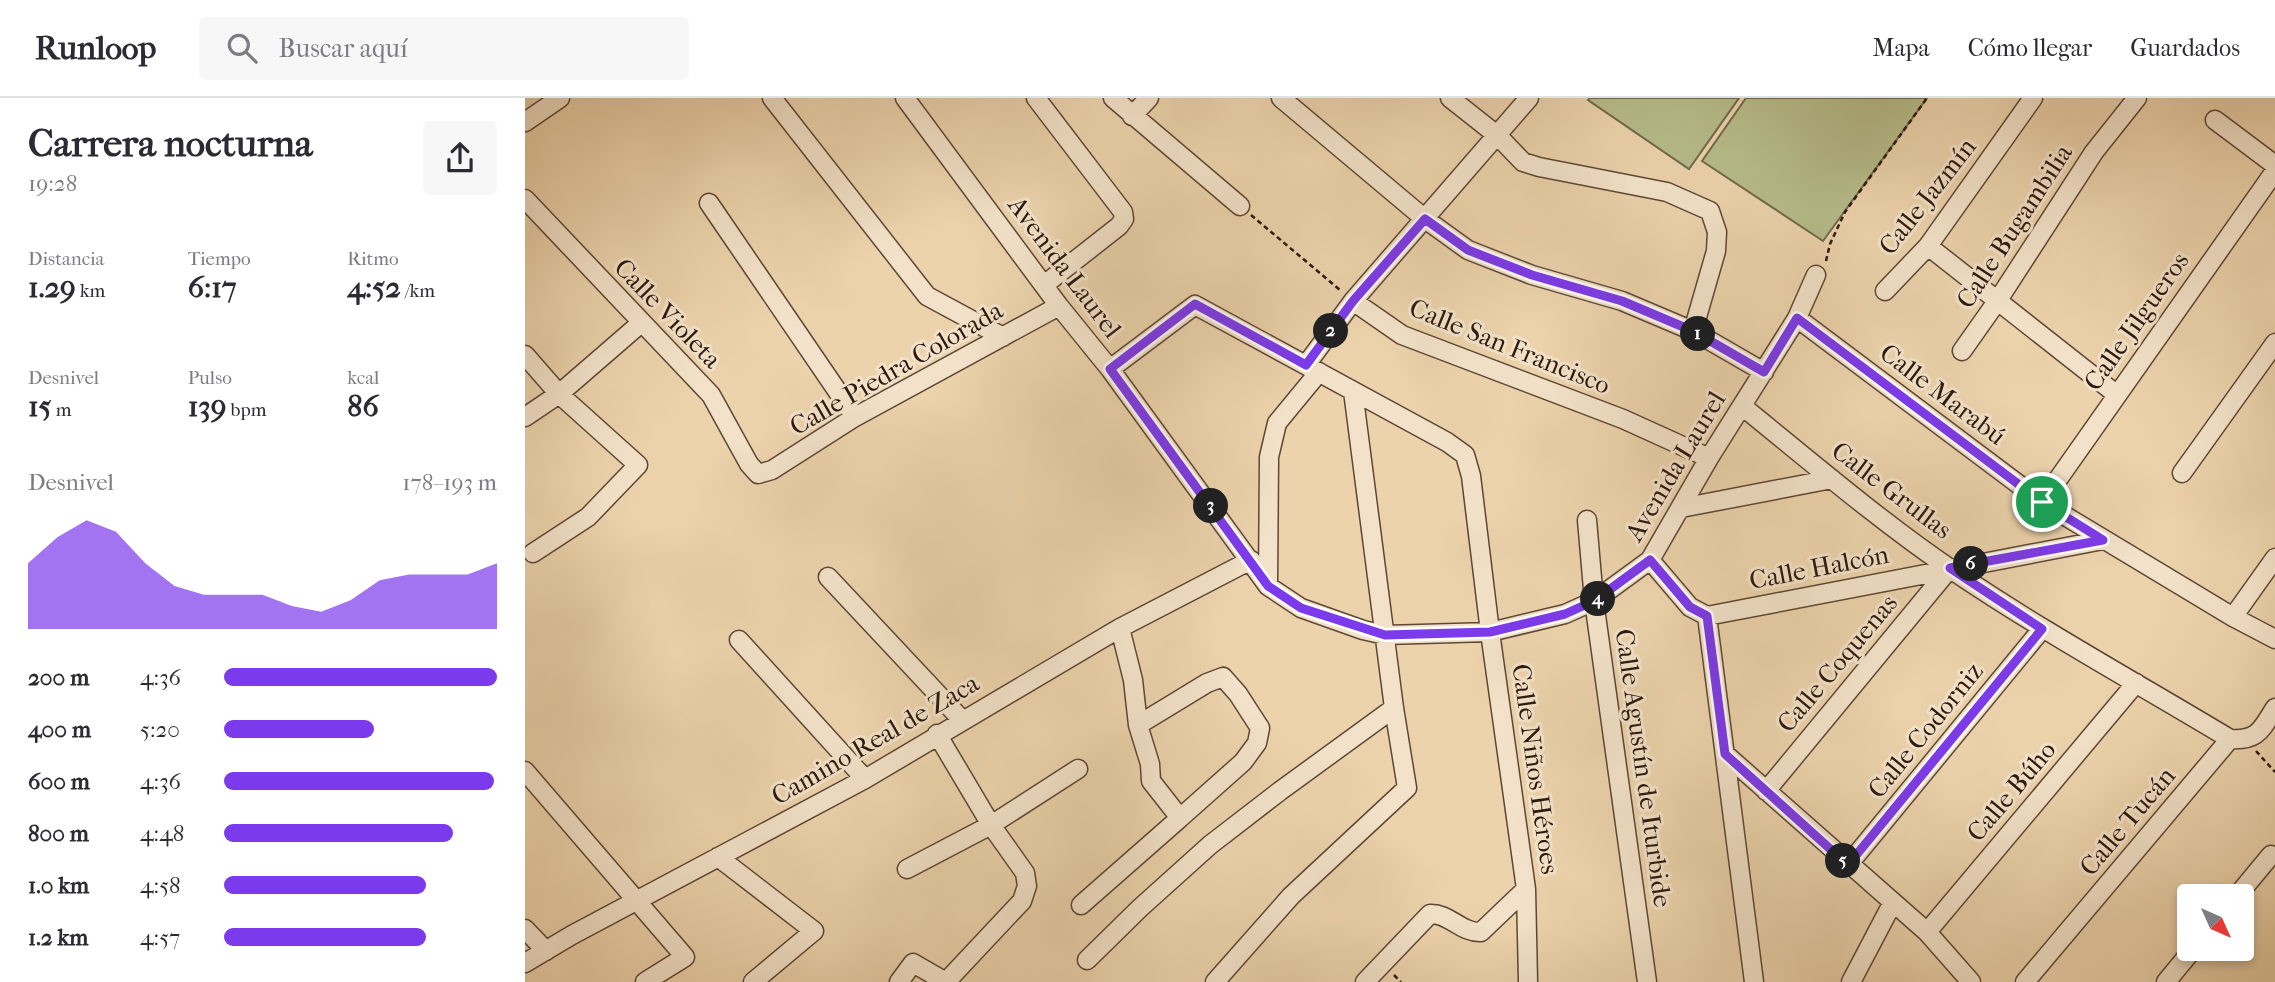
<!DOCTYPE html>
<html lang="es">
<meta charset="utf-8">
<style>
:root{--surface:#fff;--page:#f7f7f7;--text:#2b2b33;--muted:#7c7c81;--line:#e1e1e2;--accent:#7c3aed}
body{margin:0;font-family:"IM FELL French Canon",serif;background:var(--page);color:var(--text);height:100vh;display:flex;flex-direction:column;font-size:26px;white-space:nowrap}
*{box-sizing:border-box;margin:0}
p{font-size:23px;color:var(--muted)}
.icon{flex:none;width:38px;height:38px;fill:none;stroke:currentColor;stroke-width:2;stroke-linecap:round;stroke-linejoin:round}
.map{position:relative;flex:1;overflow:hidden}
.side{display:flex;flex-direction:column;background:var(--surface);width:525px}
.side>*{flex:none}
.needle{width:46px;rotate:135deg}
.tools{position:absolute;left:1652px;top:786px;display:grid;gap:14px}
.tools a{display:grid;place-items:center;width:77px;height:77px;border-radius:7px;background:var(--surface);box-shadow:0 4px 10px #0003;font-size:35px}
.pin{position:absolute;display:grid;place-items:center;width:60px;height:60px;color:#fff;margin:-30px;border:4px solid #fff;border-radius:50%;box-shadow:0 2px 7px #0007}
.km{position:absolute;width:35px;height:35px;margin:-18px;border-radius:50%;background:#222;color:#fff;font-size:19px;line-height:35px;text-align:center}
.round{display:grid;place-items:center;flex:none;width:74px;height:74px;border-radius:7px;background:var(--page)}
.headline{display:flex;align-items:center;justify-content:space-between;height:119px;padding:0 28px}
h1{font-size:38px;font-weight:700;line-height:52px}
.figures{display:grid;grid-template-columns:repeat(3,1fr);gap:10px;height:119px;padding:7px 28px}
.figures div{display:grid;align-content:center}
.figures b{font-size:30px;font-weight:700}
.figures small{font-size:19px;font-weight:400}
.figures p{font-size:19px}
.chart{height:196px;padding:14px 28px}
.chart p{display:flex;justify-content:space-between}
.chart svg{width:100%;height:126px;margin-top:7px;fill:var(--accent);opacity:.7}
ul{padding:0 28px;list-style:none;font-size:23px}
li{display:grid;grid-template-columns:112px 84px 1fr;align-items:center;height:52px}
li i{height:18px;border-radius:9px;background:var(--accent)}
header{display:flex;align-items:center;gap:42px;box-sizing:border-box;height:98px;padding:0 35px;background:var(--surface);border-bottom:2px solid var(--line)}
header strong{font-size:33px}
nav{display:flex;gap:38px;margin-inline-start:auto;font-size:24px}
.search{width:490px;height:63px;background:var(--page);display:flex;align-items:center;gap:18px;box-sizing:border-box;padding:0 24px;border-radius:7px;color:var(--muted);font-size:26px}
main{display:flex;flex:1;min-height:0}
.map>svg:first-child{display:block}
.green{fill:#b6bc8a;stroke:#726a4c;stroke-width:2}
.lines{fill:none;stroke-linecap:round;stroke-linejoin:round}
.street-casing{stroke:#5d4736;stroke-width:21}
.path{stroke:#2d180f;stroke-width:2.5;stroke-dasharray:5 3.5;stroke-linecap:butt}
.street{stroke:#f3e2c9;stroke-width:18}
.route-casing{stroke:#fff;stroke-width:14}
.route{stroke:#7c3aed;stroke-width:9}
.labels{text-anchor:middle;stroke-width:6;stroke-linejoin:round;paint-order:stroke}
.street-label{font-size:26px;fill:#2d180f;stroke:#f3e2c9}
</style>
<header>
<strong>Runloop</strong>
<div class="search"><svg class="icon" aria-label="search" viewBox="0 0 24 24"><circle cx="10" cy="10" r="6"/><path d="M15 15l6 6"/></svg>Buscar aquí</div>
<nav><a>Mapa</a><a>Cómo llegar</a><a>Guardados</a></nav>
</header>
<main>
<section class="side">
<div class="headline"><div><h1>Carrera nocturna</h1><p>19:28</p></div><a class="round"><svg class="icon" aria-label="share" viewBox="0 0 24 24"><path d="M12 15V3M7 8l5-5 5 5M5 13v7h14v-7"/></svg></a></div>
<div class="figures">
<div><p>Distancia</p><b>1.29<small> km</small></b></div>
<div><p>Tiempo</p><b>6:17</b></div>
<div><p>Ritmo</p><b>4:52<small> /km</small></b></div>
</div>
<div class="figures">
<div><p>Desnivel</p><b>15<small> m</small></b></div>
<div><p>Pulso</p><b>139<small> bpm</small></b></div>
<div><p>kcal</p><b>86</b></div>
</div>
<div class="chart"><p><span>Desnivel</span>178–193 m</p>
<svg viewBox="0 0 160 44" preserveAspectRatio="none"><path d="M0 44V21L10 12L20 6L30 10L40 21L50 29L60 32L70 32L80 32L90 36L100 38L110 34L120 27L130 25L140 25L150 25L160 21V44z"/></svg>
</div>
<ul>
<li><b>200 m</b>4:36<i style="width:100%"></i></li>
<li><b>400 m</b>5:20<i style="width:55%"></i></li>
<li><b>600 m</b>4:36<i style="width:99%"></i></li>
<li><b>800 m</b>4:48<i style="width:84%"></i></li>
<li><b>1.0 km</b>4:58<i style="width:74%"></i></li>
<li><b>1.2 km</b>4:57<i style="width:74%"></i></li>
</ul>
</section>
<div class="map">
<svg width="1750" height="884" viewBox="0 0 1750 884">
<rect width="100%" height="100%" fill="#ecd3ac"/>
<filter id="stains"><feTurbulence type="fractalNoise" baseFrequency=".00286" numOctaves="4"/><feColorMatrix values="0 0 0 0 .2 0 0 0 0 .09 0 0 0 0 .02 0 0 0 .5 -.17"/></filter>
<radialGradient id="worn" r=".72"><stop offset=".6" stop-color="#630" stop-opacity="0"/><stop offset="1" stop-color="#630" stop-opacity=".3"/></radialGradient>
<path class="green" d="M1065 0H1214L1164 71 1063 2Z
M1221 0H1402L1298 143 1177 63Z"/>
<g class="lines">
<defs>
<path id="street" d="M247 0 402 198 478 239
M380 0 534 208 585 271 743 488 776 510 838 532 860 537 965 534 1040 516 1069 503 1125 462 1184 360 1272 220 1291 177
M511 0 598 114 599 121 594 128 519 187
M588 0 715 108
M756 0 900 121 943 152 1007 177 1097 203 1168 233 1239 274
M925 0 973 38 998 64 1014 69 1142 94 1185 113 1192 134 1191 153 1168 233
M607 18 624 0
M1690 22 1750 67
M0 24 35 0
M0 101 186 297 224 366 233 376 247 372 330 319 534 208
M184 105 330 319
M1403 148 1591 296
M1360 193 1403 148 1508 0
M828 203 877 237 1098 321 1184 360
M1272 220 1517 404 1708 519 1750 541
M1437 253 1473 202 1569 54 1612 0
M0 257 34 296 113 367 63 419 8 455
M781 267 828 203 1004 0
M585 271 670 207 922 344 940 357 946 378 965 534 1001 791 1003 884
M1217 308C1285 363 1355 423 1427 472 1517 533 1612 585 1705 641
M0 319 34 296 116 225
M1657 375 1750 245
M1517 404 1750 73
M1156 410 1307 381
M1062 422 1069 503 1122 884
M1125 462 1165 509 1182 518 1578 442
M303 479 437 622
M743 488 744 359 752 325 794 274
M1182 518 1229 884
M1708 519 1750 460
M214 542 340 681
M613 627 682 585 698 579 713 596 735 630 732 645 718 664 655 720
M412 636 466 727 500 775 502 788 497 803 421 884
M1200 656 1402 834 1446 884
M0 673 160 859 120 884
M1241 693 1425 470
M193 759 289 833 228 884
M1323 767 1517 531
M382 771 466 727 553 671
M1712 798 1746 757
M556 807 655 720 626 683 625 666 613 627 608 582 595 530
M0 831 21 853
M1402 834 1611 585
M562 862 615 810 685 747 755 693 869 610
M0 865 47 837 340 681 595 530 726 462
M374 884 388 865 421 884
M690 884 766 798 882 690 869 610 828 293
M840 884 905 816C924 815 936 835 956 834L1001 791
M1326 884 1368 804
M1500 884 1705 641C1733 643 1736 632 1750 610
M1641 884 1669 850"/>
</defs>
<use href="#street" class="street-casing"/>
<path class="path" d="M726 117 815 192
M1301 163 1305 146 1320 114 1402 0
M1731 653 1750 674
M869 877 876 884"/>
<use href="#street" class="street"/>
</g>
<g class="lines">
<defs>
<path id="route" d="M900 121 943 152 1007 177 1097 203 1168 233 1239 274 1272 220 1517 404 1578 442 1425 470 1517 531 1323 767 1200 656 1182 518 1165 509 1125 462 1069 503 1040 516 965 534 860 537 776 510 743 488 585 271 670 206 781 267 828 203Z"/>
</defs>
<use href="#route" class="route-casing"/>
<use href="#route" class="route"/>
</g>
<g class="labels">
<g class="street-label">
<text transform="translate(1402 98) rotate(-52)" y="9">Calle Jazmín</text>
<text transform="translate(1489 128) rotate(-57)" y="9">Calle Bugambilia</text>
<text transform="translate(540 169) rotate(53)" y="9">Avenida Laurel</text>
<text transform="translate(143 215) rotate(46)" y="9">Calle Violeta</text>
<text transform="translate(1611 223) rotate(-55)" y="9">Calle Jilgueros</text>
<text transform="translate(985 248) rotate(22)" y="9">Calle San Francisco</text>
<text transform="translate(371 270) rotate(-30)" y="9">Calle Piedra Colorada</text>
<text transform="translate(1418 296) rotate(37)" y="9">Calle Marabú</text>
<text transform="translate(1150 368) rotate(-59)" y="9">Avenida Laurel</text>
<text transform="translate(1367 392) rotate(37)" y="9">Calle Grullas</text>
<text transform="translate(1294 469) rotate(-11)" y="9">Calle Halcón</text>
<text transform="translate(1312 565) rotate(-50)" y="9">Calle Coquenas</text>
<text transform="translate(1400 632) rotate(-51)" y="9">Calle Codorniz</text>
<text transform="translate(350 641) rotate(-30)" y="9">Camino Real de Zaca</text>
<text transform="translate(1119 670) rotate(82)" y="9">Calle Agustín de Iturbide</text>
<text transform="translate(1011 671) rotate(82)" y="9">Calle Niños Héroes</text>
<text transform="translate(1486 693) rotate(-50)" y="9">Calle Búho</text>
<text transform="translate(1602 723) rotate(-50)" y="9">Calle Tucán</text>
</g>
</g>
<rect width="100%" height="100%" filter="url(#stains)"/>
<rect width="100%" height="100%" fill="url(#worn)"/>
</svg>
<div class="tools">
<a><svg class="needle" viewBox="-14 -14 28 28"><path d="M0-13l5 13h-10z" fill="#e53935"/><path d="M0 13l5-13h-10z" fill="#7c7c81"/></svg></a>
</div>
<div class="pin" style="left:1517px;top:404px;background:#1e9e55"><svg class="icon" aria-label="arrive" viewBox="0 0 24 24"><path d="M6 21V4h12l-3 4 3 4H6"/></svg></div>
<b class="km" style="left:1173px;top:236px">1</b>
<b class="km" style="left:806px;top:233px">2</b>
<b class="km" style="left:686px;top:408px">3</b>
<b class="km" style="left:1073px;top:501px">4</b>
<b class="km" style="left:1318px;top:763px">5</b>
<b class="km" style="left:1446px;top:466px">6</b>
</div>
</main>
